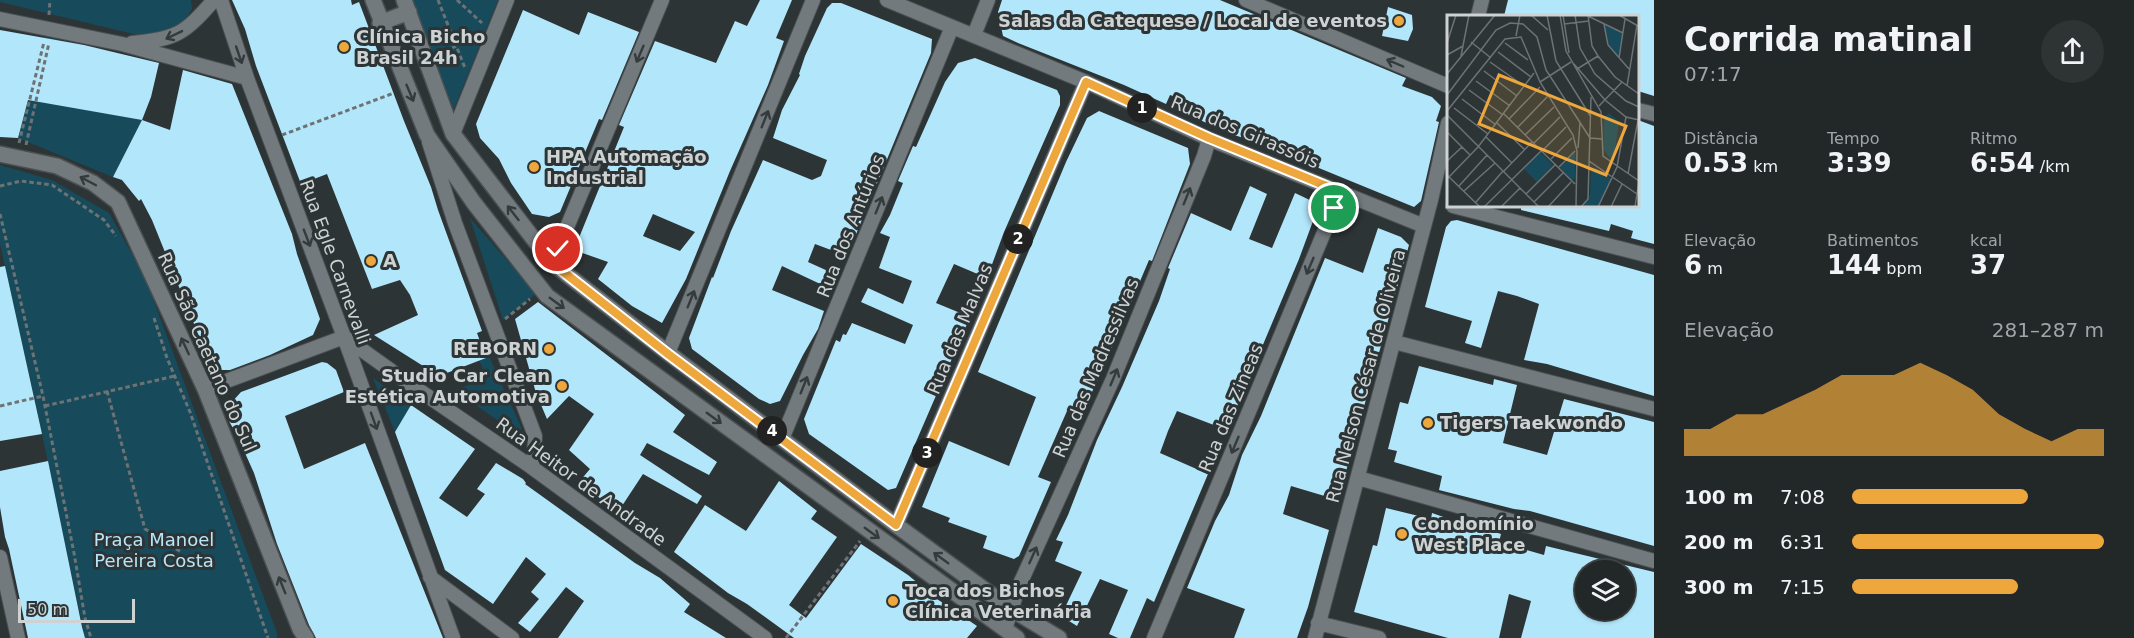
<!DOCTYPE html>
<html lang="pt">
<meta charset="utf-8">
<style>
:root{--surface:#222728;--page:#2e3334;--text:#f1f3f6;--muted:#a2a5a8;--line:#3f4445;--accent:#eea73d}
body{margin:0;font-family:"DejaVu Sans",sans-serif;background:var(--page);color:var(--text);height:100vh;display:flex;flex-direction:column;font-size:22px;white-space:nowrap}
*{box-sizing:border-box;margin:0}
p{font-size:20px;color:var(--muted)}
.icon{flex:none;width:33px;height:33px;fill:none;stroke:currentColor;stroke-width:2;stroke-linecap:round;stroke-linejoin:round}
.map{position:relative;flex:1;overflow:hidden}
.details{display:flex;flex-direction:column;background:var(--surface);width:480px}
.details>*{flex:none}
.tools{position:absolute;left:1575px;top:560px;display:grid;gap:12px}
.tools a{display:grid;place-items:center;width:60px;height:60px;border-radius:50%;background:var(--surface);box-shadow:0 2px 4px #0004,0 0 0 2px var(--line);font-size:30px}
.scale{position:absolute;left:18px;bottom:15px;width:117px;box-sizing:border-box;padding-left:6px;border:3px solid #ced2d3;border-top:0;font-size:16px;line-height:21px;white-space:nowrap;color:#ced2d3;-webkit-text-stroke:4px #2d3436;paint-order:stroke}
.pin{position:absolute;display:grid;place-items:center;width:51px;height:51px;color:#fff;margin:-26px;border:3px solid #fff;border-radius:50%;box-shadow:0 2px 6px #0007}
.km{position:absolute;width:30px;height:30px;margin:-15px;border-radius:50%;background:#222;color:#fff;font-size:16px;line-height:30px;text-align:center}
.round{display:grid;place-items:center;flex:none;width:63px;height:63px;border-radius:32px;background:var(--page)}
.summary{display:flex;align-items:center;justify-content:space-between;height:102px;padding:0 30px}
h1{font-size:33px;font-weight:800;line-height:45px}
.metrics{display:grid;grid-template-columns:repeat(3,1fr);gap:9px;height:102px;padding:6px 30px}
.metrics div{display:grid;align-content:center}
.metrics b{font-size:26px;font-weight:800}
.metrics small{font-size:16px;font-weight:400}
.metrics p{font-size:16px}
.chart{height:168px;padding:12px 30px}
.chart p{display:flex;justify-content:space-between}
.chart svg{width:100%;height:108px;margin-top:6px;fill:var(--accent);opacity:.7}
ul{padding:0 30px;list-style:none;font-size:20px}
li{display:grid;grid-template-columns:96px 72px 1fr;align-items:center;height:45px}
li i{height:15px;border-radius:8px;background:var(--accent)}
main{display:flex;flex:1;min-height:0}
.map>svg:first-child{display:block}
.green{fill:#174b5b}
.building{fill:#b2e6fa;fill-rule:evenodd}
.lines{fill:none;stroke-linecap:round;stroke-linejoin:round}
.minor-casing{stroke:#4a4f51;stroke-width:16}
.tertiary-casing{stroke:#4a4f51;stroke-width:18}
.secondary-casing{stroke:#4a4f51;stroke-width:18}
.path{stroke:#6d7375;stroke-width:3;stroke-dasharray:4.5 3;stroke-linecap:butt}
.minor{stroke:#737a7d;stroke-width:14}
.tertiary{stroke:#737a7d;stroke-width:15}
.secondary{stroke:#737a7d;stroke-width:15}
.oneway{stroke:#343b3d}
.route-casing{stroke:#fff;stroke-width:12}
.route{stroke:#eea73d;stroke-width:8}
.poi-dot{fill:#eea73d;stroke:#2d3436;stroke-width:2}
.labels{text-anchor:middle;stroke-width:6;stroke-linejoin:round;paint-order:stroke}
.poi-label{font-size:18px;font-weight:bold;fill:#ced2d3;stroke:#2d3436;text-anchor:start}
.street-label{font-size:18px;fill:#ced2d3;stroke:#2d3436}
.park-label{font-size:18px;fill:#b8e5f7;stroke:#2d3436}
.inset-road{fill:none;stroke:#6d7375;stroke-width:1.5}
.view{fill:#eea73d;fill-opacity:0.15;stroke:#eea73d;stroke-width:3}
.inset-edge{fill:none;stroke:#ced2d3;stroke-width:3}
</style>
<main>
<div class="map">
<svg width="1654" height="638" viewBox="0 0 1654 638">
<rect width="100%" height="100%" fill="#2d3436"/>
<path class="green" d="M0 0H191L192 9 182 24 174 30 146 37 0 2Z
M409 0H498L454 109Z
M43 37 57 39 42 102 142 120 113 177 18 138Z
M0 165 52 180 109 213 145 277 277 633V638H85L35 401 0 244Z
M470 218 536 294 503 320Z
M489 356 522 429 517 434 454 390 487 379 479 360Z
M373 378 411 405 395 432Z"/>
<path class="building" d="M232 0H351L352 5 359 2 404 121 431 187 438 210 482 331 477 333 486 358 439 376 374 335 418 315 410 295 400 280 372 289 327 174 301 184 256 66 245 29Z
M760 0H792L776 38 784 41 768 85 730 171 686 279 662 323 632 306 598 279 608 262 574 250 624 127 619 125 655 41 716 63 735 21 747 26ZM653 214 695 232 680 251 643 236Z
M1002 0H1220L1406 78 1402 86 1432 97 1441 106 1436 121 1439 122 1421 201 1414 207 1253 141 1231 134 1189 115 1194 103 1170 95 1166 104 1124 85 1018 43 1003 36 998 12Z
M1508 0H1654V96L1638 91V16H1504Z
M832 3H841L932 39 931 53 847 256 815 244 808 262 839 276 833 290 782 266 772 290 824 311 818 329 803 355 780 401 770 404 759 399 692 349 689 338 712 277 713 278 731 231 763 160 812 180 821 176 827 160 773 138 782 110 800 75 799 74 805 56 827 8Z
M1388 7 1412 15 1413 29 1408 41 1382 36Z
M523 10 579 35 588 12 639 32 602 120 599 119 560 212 549 217 532 214 511 183 499 159 480 138 476 124Z
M0 30 84 45 159 63 151 97 142 120 170 130 183 70 232 84 292 234 297 254 320 319 313 335 270 355 230 370H222L209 361 152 220 141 199 139 201 122 180 113 177 142 120 28 100 18 138 0 137Z
M975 58 1057 90 1060 96V105L1004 232 987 278 954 264 936 303 970 317 896 488 888 490 809 434 804 419 836 340 840 342 843 334 846 335 852 323 905 344 913 325 861 302 868 288 903 304 912 281 879 268 890 237 880 233 890 215 903 183 898 181 913 146 916 147 945 82 958 63Z
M1099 111 1188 148 1190 164 1152 261 1149 260 1102 371 1080 417 1067 411 1038 477 1051 482 1019 556 1014 559 983 548 987 536 948 522 950 518 922 507 949 441 1009 466 1036 397 978 372 1066 162 1087 118Z
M1638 120 1654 126V244L1631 238 1633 231 1611 224 1609 231 1521 210V206H1638Z
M1250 186 1267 194 1249 239 1272 248 1295 193 1314 202 1316 213 1299 259 1227 430 1177 411 1168 431 1160 453 1208 474 1154 602 1147 598 1130 638H1118L1109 634 1128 590 1100 579 1077 626 1061 616 1082 572 1055 561 1063 542 1056 540 1068 515 1097 440 1122 387 1159 301 1170 269 1168 268 1191 213 1231 231Z
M1457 220 1654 275V396L1547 364 1524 360 1539 304 1517 296 1498 291 1481 348 1465 343 1472 321 1425 307 1446 227 1451 221Z
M1378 228 1401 237 1409 245 1338 500 1291 486 1283 514 1329 530 1308 607 1297 638H1234L1245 609 1187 588 1215 521 1229 495 1242 455 1261 416 1325 258 1363 273Z
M5 266 42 434 0 441V267Z
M538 302 685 415 673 432 717 462 709 475 647 443 640 455 702 496 697 504 643 474 618 512 579 482 590 469 569 450 594 414 569 396 547 419 536 393 515 319Z
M322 362 327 363 336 370 344 392 285 416 304 469 365 443 443 638H316L309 625 277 544 254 473 236 433 227 418 231 403 241 392Z
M1419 366 1493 385 1494 379 1517 385 1503 443 1547 455 1564 399 1654 422V546L1530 511 1514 509 1439 490 1442 476 1394 462 1397 451 1388 449 1400 402 1408 404Z
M411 405 475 449 439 498 467 517 485 494 477 489 496 463 523 479 526 483 525 484 635 563 660 578 690 604 684 612 726 638H558L584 601 566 587 530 632 518 623 539 599 531 592 546 574 526 557 493 604 445 570 395 432Z
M48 461 82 627 85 638H28L9 549 5 537 0 507V471Z
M779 481 817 511 811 519 837 537 789 605 806 618 861 544 908 575 937 599 977 626 967 638H794L747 604 728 593 674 552 705 505 746 531Z
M1386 508 1431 519 1432 513 1469 526V524L1501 534 1499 542 1544 555 1546 546 1654 572V638H1521L1531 601 1509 594 1499 638H1448L1354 612 1373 545 1377 546ZM1586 570H1624V609H1586Z"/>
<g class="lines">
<defs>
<path id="minor" d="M221 0 247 78 344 337 453 638
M887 0 1086 82 1209 139 1424 226
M1246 0 1448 86
M1478 16 1482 0
M0 19 122 44 247 78
M974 35 988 0
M132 43C177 39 184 34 214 0
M1638 110 1654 114
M453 134 507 0
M429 142 455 223 535 436 534 458 530 466
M1453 206 1654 257
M552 263 662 0
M1394 342 1654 409
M668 353 813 0
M205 389 344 337 404 380 530 466 765 638
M782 439 952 27
M1358 478 1654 561
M896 525 1086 82
M0 557 18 638
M430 577 512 638
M1318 623 1379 638
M1005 629 1019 586 1113 379 1204 156 1209 139
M1154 638 1341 192
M1315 638 1431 200 1448 123"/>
<path id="tertiary" d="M0 154 57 166 93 183 118 202 205 389 300 629 306 638"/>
<path id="secondary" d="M373 0 427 135 474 203 547 296 1017 638
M404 0 453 134 552 263 668 353 896 525 1011 609 1059 638
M380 23 409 12"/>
</defs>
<use href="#minor" class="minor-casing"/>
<use href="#tertiary" class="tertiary-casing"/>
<use href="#secondary" class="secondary-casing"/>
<path class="path" d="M438 0 465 68
M457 0 482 23
M49 15 50 0
M439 55 456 46
M282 135 394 93
M19 143 44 42
M26 145 49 43
M0 186 21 181 52 185 104 220 116 236
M0 214 43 396 74 553 85 618 91 638
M154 318 167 358 190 412 268 638
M505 319 530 299
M107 391 145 529 181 552
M0 406 43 396
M45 406 175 376
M786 638 860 541"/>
<use href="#minor" class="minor"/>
<use href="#tertiary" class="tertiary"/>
<use href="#secondary" class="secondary"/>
</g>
<defs><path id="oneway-shaft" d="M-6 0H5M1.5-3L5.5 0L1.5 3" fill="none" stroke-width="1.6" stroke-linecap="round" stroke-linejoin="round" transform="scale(1.5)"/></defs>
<g class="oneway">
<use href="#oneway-shaft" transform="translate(174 35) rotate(154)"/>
<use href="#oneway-shaft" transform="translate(640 54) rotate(113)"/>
<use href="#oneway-shaft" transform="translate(239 55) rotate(71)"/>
<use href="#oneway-shaft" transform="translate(1395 63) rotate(-157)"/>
<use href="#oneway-shaft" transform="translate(410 93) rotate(67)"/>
<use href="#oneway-shaft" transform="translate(765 119) rotate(-68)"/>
<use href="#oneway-shaft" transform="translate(88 181) rotate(-152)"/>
<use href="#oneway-shaft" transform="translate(1187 196) rotate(-68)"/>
<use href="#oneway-shaft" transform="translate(879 205) rotate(-68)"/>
<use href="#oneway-shaft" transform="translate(513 213) rotate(-128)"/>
<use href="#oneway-shaft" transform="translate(307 238) rotate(69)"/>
<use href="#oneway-shaft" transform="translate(1310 266) rotate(113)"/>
<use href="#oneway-shaft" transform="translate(691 299) rotate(-68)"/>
<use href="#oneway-shaft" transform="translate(557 303) rotate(36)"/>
<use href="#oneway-shaft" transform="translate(185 346) rotate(-115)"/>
<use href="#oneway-shaft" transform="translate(1114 377) rotate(-67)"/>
<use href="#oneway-shaft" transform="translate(804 385) rotate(-68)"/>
<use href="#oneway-shaft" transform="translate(714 418) rotate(36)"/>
<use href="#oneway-shaft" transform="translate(374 421) rotate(70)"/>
<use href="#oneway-shaft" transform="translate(1235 445) rotate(113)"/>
<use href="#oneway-shaft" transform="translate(872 533) rotate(36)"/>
<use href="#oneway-shaft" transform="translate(1033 555) rotate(-66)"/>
<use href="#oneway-shaft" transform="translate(941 558) rotate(-144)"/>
<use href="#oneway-shaft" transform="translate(282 585) rotate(-112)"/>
</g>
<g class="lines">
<defs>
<path id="route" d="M558 249 552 263 668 354 896 525 1086 82 1209 138 1341 192 1334 208"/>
</defs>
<use href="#route" class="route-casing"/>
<use href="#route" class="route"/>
</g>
<g class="poi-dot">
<circle cx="1399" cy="21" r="6"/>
<circle cx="344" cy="47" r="6"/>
<circle cx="534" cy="167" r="6"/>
<circle cx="371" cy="261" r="6"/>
<circle cx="549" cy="349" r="6"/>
<circle cx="562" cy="386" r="6"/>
<circle cx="1428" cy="423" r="6"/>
<circle cx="1402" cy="534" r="6"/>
<circle cx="893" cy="601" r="6"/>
</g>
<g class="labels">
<g class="poi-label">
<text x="1387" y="27" text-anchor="end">Salas da Catequese / Local de eventos</text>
<text x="356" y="43">Clínica Bicho<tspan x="356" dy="21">Brasil 24h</tspan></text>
<text x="546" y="163">HPA Automação<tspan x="546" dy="21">Industrial</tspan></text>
<text x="383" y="267">A</text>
<text x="537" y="355" text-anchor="end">REBORN</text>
<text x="550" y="382" text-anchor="end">Studio Car Clean<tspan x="550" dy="21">Estética Automotiva</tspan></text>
<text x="1440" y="429">Tigers Taekwondo</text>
<text x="1414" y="530">Condomínio<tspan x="1414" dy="21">West Place</tspan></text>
<text x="905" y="597">Toca dos Bichos<tspan x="905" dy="21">Clínica Veterinária</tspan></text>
</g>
<g class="street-label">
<text transform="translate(1245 132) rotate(23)" y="6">Rua dos Girassóis</text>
<text transform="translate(851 226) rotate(-68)" y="6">Rua dos Antúrios</text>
<text transform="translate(335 262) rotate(70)" y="6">Rua Egle Carnevalli</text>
<text transform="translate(960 329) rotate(-67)" y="6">Rua das Malvas</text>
<text transform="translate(207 352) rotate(66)" y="6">Rua São Caetano do Sul</text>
<text transform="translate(1096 368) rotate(-67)" y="6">Rua das Madressilvas</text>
<text transform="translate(1366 376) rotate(-75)" y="6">Rua Nelson César de Oliveira</text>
<text transform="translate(1231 408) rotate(-67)" y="6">Rua das Zineas</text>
<text transform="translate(581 482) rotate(36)" y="6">Rua Heitor de Andrade</text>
</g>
<g class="park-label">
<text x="154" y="546">Praça Manoel<tspan x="154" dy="21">Pereira Costa</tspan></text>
</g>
</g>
<g transform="translate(1447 15)">
<rect width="192" height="192" fill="#2d3436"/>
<path d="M158 10 176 19 171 42 162 30ZM162 98 172 107 166 147 156 134 157 103ZM93 137 106 150 90 167 77 154ZM128 138V163L125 166 113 152ZM149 153 164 163 151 192H136L143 179 144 155Z" fill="#174b5b"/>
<path class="inset-road" d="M84 0 101 15M100 0 109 46 144 102M113 0 119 36 154 97 156 141 192 166M116 0 122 38M128 0 133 33 148 59 179 86 192 92M141 0 145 31 151 41 168 62 192 79M172 0 191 11M141 1 176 18M117 9 142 6M157 9 161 30 182 54M69 21 73 0M24 27 44 43M0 28 9 0M58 28 81 45M51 37 84 62M0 40 16 31M14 41 22 0M172 43 178 4M43 47 77 71M127 49 158 85 179 102 192 105M130 54 151 41M37 56 70 81M0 59 48 0M29 66 63 91M93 67 124 47M180 71 190 10M22 75 56 100M0 80 49 15 63 8 76 9 90 22 99 55 143 123 155 124M15 84 49 110M152 91 175 67M7 93 41 119M0 96 58 24 74 22 93 67 126 120 130 136 129 192M57 99 128 169M0 100 92 192M62 104 93 72M50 108 78 135M71 112 101 81M0 117 23 140M78 120 107 92M39 122 65 148M87 128 113 102M131 133 133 108M95 136 119 112M104 144 125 123M0 146 15 132M142 146 190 179M112 152 128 136M56 157 85 127M181 159 191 105M0 160 33 192M0 164 31 132 87 58M12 171 40 140M17 176 48 148M79 179 109 149M29 187 56 156M87 187 117 157M37 192 94 136M54 192 73 173M101 192 124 167M134 192 141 184 144 82M151 192 170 152 179 102M164 192 175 169M188 192 192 166"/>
<path class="view" d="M52 60 179 111 159 160 32 109Z"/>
<rect width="192" height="192" class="inset-edge"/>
</g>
</svg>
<div class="tools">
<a><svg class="icon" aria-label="layers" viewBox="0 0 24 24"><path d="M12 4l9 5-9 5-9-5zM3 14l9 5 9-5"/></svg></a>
</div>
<div class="scale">50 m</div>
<div class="pin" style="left:1334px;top:208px;background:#1e9e55"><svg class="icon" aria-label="arrive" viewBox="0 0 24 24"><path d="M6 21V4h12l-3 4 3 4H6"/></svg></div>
<div class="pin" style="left:558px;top:249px;background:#d93025"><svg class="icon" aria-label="check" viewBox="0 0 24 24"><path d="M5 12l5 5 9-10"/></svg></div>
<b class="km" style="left:1142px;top:108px">1</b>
<b class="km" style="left:1018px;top:239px">2</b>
<b class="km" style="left:927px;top:453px">3</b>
<b class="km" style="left:772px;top:431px">4</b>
</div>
<section class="details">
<div class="summary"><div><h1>Corrida matinal</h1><p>07:17</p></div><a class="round"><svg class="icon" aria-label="share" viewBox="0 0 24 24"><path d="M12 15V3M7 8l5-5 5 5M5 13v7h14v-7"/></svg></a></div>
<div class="metrics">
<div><p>Distância</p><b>0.53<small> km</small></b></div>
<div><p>Tempo</p><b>3:39</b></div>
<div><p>Ritmo</p><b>6:54<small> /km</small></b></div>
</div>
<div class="metrics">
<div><p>Elevação</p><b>6<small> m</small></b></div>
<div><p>Batimentos</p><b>144<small> bpm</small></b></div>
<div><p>kcal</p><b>37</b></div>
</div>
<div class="chart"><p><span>Elevação</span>281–287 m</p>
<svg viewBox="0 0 160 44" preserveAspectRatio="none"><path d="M0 44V33L10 33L20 27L30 27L40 22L50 17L60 11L70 11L80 11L90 6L100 11L110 17L120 27L130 33L140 38L150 33L160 33V44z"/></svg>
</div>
<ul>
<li><b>100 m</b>7:08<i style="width:70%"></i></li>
<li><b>200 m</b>6:31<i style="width:100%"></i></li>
<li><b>300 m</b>7:15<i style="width:66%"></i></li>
</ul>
</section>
</main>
